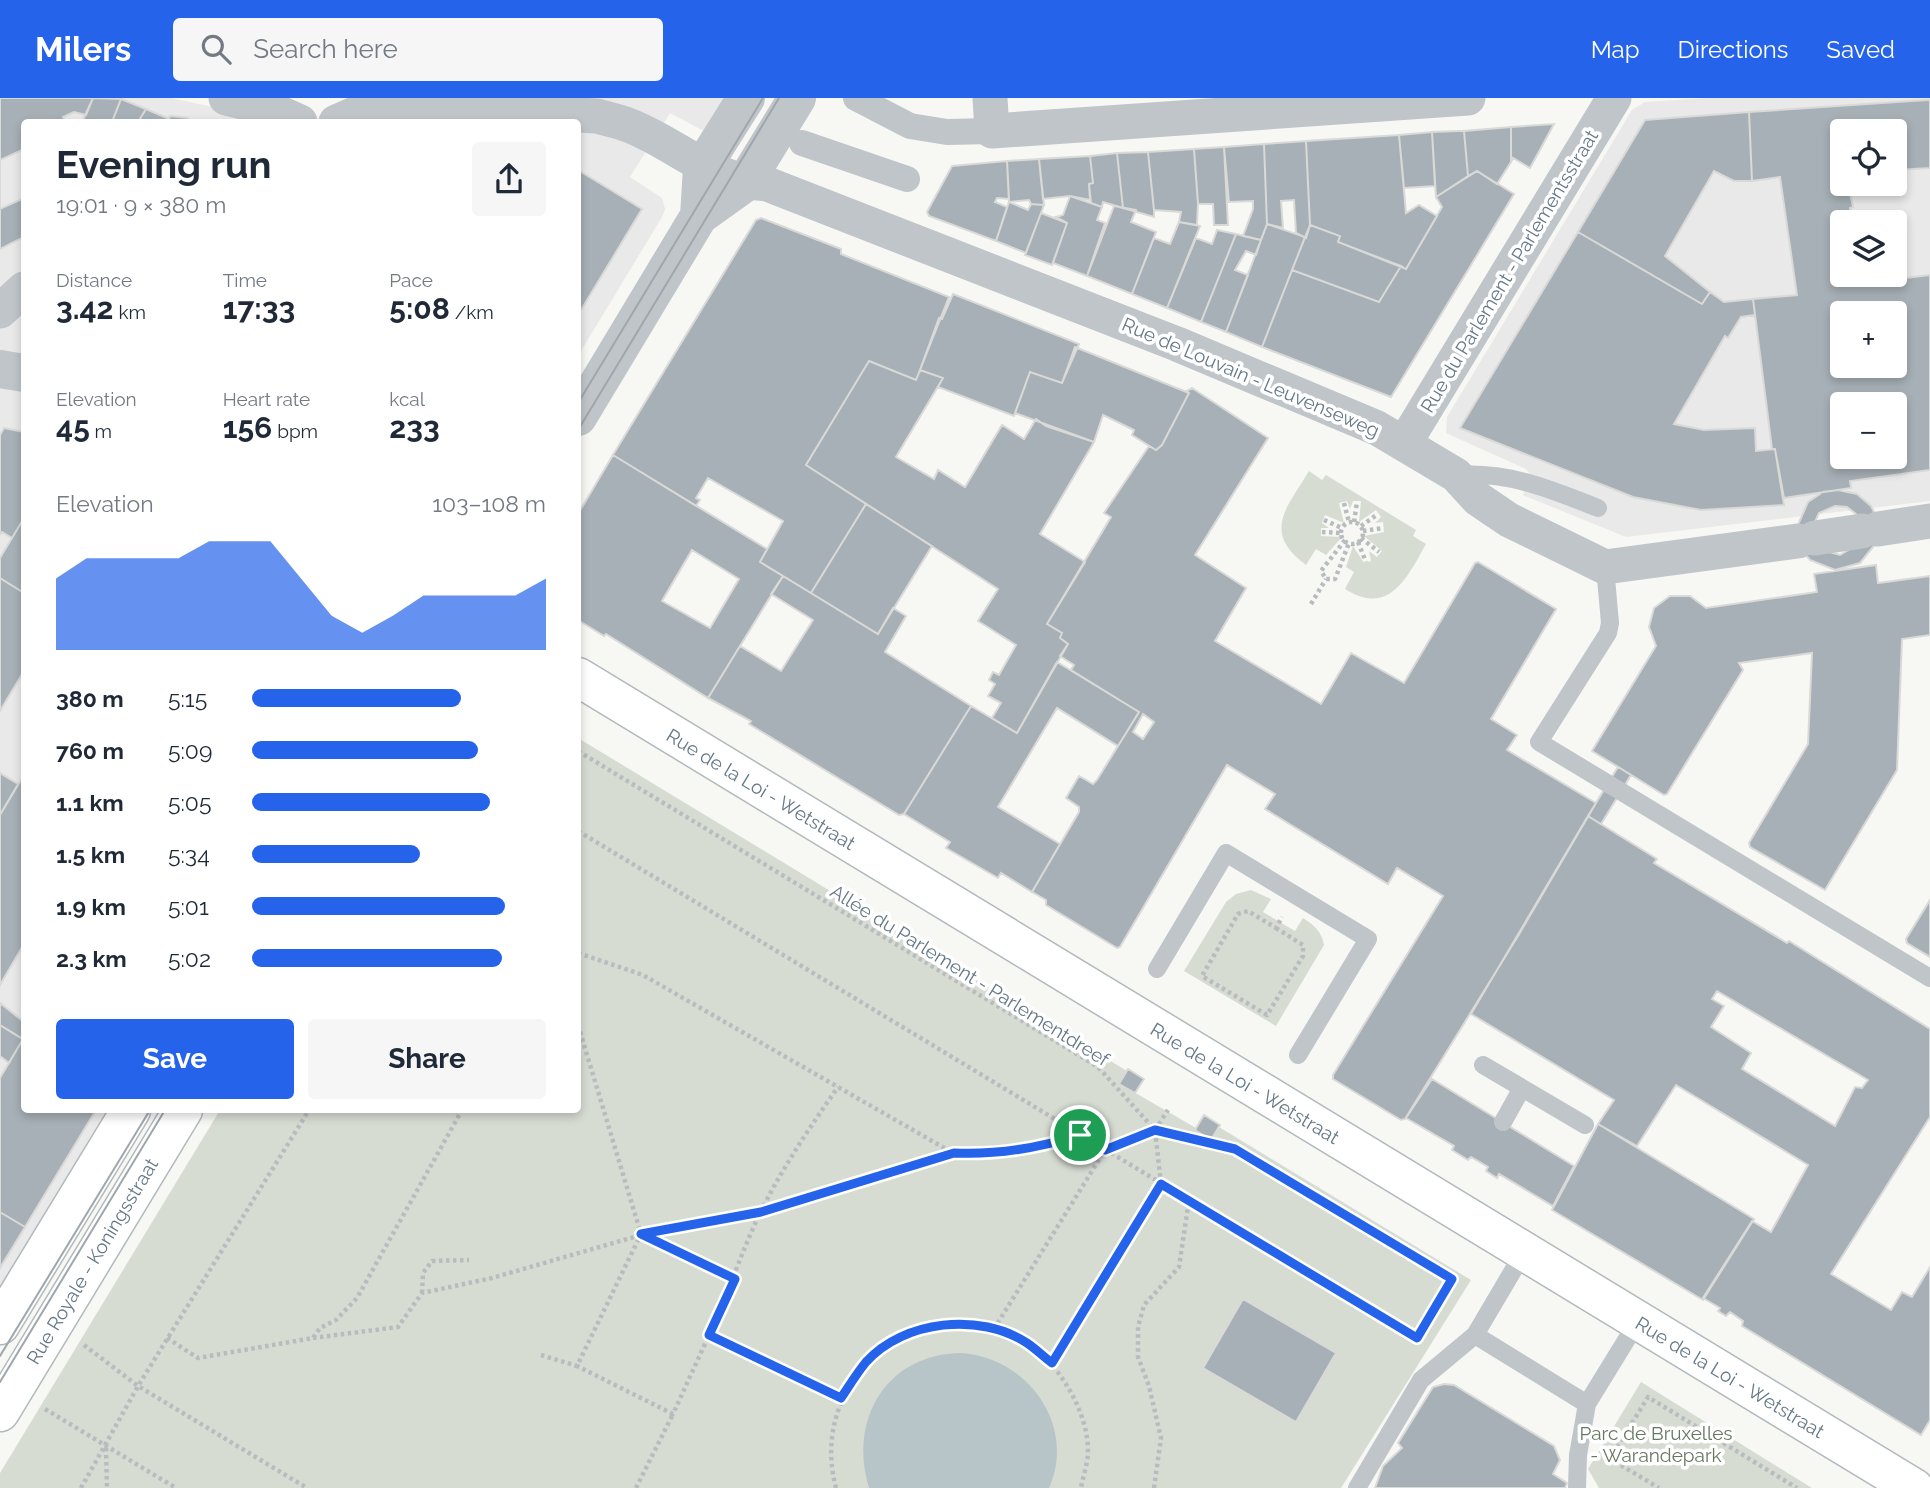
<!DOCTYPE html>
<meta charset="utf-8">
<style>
:root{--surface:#fff;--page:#f6f6f7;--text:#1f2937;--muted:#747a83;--accent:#2563eb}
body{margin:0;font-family:Raleway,sans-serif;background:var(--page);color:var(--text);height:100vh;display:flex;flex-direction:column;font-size:26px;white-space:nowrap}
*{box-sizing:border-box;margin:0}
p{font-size:23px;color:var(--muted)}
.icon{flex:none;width:38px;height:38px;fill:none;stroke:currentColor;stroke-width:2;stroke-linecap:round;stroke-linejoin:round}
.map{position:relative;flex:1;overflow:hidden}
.drawer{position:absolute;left:21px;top:21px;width:560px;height:994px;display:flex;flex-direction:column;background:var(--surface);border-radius:7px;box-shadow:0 4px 10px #0003}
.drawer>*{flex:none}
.fabs{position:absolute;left:1830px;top:21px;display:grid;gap:14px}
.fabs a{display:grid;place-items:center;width:77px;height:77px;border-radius:7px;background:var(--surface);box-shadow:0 4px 10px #0003;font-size:35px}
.pin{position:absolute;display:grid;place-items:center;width:60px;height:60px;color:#fff;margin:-30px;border:4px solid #fff;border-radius:50%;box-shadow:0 2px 7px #0007}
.round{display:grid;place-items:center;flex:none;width:74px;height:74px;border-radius:7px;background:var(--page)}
.headline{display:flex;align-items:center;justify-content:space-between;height:119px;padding:0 35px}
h1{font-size:38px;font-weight:700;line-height:52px}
.figures{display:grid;grid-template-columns:repeat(3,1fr);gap:10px;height:119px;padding:7px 35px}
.figures div{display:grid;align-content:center}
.figures b{font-size:30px;font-weight:700}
.figures small{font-size:19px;font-weight:400}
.figures p{font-size:19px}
.chart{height:196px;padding:14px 35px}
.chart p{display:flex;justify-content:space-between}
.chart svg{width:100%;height:126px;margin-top:7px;fill:var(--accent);opacity:.7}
.button{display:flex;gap:14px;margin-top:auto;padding:14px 35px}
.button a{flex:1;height:80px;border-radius:7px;background:var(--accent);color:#fff;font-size:28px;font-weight:700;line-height:80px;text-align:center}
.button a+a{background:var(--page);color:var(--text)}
ul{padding:0 35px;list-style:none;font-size:23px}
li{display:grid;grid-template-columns:112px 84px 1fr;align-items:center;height:52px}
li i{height:18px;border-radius:9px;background:var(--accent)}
header{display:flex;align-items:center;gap:42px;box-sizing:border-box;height:98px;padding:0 35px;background:var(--accent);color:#fff}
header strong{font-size:33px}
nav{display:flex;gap:38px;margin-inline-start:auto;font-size:24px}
.search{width:490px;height:63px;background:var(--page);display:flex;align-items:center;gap:18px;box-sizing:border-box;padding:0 24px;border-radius:7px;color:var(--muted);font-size:26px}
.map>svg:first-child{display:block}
.built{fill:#e8e9e8;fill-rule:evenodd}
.green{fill:#d7dcd3}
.water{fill:#b7c4c8}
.building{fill:#a7b0b6;stroke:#d9d9d7;stroke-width:2;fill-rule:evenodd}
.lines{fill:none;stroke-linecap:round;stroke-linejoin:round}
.secondary-casing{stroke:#b2b9bd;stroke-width:41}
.path{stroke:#b8bcbf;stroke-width:4.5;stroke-dasharray:3.5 3.5;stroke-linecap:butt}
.service{stroke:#c0c5c9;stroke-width:18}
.pedestrian{stroke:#c0c5c9;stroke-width:26}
.minor{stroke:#c0c5c9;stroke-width:35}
.tertiary{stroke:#c0c5c9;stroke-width:38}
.secondary{stroke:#fff;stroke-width:38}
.tram{stroke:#9fa7ad;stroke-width:2}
.route-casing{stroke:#fff;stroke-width:14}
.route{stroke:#2563eb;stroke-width:9}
.labels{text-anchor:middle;stroke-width:7;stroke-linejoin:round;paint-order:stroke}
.street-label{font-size:19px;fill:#657886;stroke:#fff}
.park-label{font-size:19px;fill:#667861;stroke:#fff}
</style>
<header>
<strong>Milers</strong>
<div class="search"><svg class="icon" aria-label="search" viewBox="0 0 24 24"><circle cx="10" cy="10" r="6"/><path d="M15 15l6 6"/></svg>Search here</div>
<nav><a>Map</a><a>Directions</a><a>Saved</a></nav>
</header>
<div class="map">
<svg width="1930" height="1390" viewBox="0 0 1930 1390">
<rect width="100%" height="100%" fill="#f7f7f4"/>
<path class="built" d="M0 0H171L255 18 263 24H24V1012H110L0 1194Z
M347 0H735L704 33 670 15 630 79 662 100 665 111 662 119 578 258V24H357Z
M1708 0H1930V403L1626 439 1523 397 1530 376 1526 371 1446 335 1447 319 1632 12 1645 4ZM1843 33H1895V86H1843ZM1843 124H1895V177H1843ZM1843 215H1895V268H1843ZM1843 306H1895V359H1843Z"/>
<path class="green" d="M1309 373 1322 382 1326 377 1416 432 1413 438 1426 446C1407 480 1389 519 1345 491L1354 474 1346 469 1353 448 1364 465 1371 463 1369 453 1377 459 1382 453 1364 438 1384 434 1383 424 1375 425 1381 419 1376 412 1359 424 1361 403H1353L1350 411 1347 403 1339 405 1344 425 1325 417 1322 425 1329 430H1321V438L1342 439 1326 457 1316 451 1306 467C1262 434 1286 411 1309 373Z
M578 640 1127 973 1120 986 1196 1030 1195 1032 1219 1029 1471 1182 1341 1390H0V1375L220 1012H578Z
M1251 792 1271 801 1263 814 1295 833 1303 820C1314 827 1322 834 1324 847L1276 928 1184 873 1226 804 1236 796Z
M1641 1284 1812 1390H1599L1588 1371Z"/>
<path class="water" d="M961 1255C1027 1259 1077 1327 1049 1390H869C848 1322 886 1256 961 1255Z"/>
<path class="building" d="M0 0H93L86 17 74 14 63 19 66 24H24V139L0 151Z
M93 0 121 1 112 24H82Z
M121 1 146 11 138 24H112Z
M1927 2H1930V70L1895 72V33H1843V86H1848L1853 109 1850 110 1851 124H1843V177H1857L1858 186 1930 177V372L1850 383 1851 390 1784 400 1775 351H1772L1753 201 1797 197 1780 79 1752 83 1749 14ZM1843 215H1895V268H1843ZM1843 306H1895V359H1843Z
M146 11 169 21 170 18 188 20 190 24H138Z
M1749 14 1752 83H1734L1714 73 1665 158 1710 194 1702 206 1578 134 1645 22Z
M1554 26 1530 70 1513 60 1511 64V29Z
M1511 29V64L1497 86 1477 73 1468 78 1464 33Z
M1458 33H1464L1468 78 1436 99 1432 34Z
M1432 34 1435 88 1404 90 1399 37Z
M1399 37 1406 115 1419 107 1437 118 1406 171 1338 144 1340 138 1310 127 1306 43Z
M1306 43 1310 127 1306 140 1296 135 1294 102 1281 103 1283 130 1267 126 1264 46Z
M1264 46 1267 126 1261 142 1243 138 1253 111V103L1229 104 1224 49Z
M1224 49 1228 127H1214L1213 106H1198L1194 51Z
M24 51V100L0 111V62Z
M1194 51 1198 106 1197 127 1179 124 1181 114 1154 112 1148 54Z
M1148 54 1154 112V119L1123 110 1117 55Z
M1117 55 1123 110 1103 104 1102 109 1091 105 1089 86 1093 85 1090 58Z
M1090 58 1093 85 1089 86 1090 102 1070 98 1043 101 1039 61Z
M1039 61 1044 107 1031 106 1029 102 1009 104 1007 63Z
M1007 63 1009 101 997 100 995 104 1007 109 996 143 929 118 927 114 952 68Z
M578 72 642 111 578 217Z
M1477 73 1514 96 1391 299 1262 249 1292 172 1379 204 1401 168 1406 171 1442 109 1436 99Z
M1070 98 1102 109 1097 122 1105 125 1087 178 1053 165 1067 125 1056 119 1063 117Z
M1009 104 1028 112 1031 106 1044 107 1026 155 996 143Z
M1114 108 1136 112 1131 124 1156 134 1132 196 1087 178Z
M1041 115 1067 125 1052 167 1025 157Z
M761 120 841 151V156L949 199 916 282 869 263 806 367 866 406 811 495 760 464 783 423 708 380 696 400 700 402 696 408 613 357 756 122Z
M1179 124 1200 128 1167 210 1132 196 1154 140 1170 146Z
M1267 126 1305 139 1262 249 1226 234Z
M1310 127 1340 138 1338 144 1401 168 1379 204 1292 172Z
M1217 132 1236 136 1201 224 1167 210 1196 140 1212 146Z
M1578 134 1702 206 1710 194 1724 204 1753 201 1755 217 1741 219 1728 240 1725 238 1674 326 1704 332 1755 330 1756 353 1775 351 1784 407 1701 412 1633 399 1460 330Z
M1236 136 1261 142 1256 157 1246 153 1235 172 1248 177 1226 234 1201 224Z
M953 196 1079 246 1062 285 1030 274 1014 318 938 289 943 280 920 272 939 220 942 221Z
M1075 249 1189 295 1162 347 1156 352 1132 337 1134 332 1103 317 1094 344 1015 315 1030 274 1062 285Z
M869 263 916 282 920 272 943 280 896 359 934 381 938 372 965 389 1002 327 1024 341 1036 321 1046 328 1094 344 1040 436 1085 464 1047 526 1062 535 1060 540 1068 546 1017 635 992 620 1001 605 988 598 995 586 989 582 993 574 999 577 1016 547 978 523 998 491 806 367Z
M1192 290 1268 340 1195 457 1246 490 1215 543 1321 606 1351 555 1404 585 1475 465 1478 464 1556 511 1491 621 1517 637 1507 652 1596 705 1518 838 1405 1021 1401 1022 1333 981V977L1443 798 1397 770 1388 786 1265 711 1275 696 1227 667 1120 849 1117 850 1046 807V802L1032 794 1079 714V709L1066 700 1079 678 1093 686 1097 682 1139 614 1071 572 1074 567 1060 558 1068 546 1060 540 1062 535 1047 526 1111 419 1104 415 1149 348 1156 352 1162 347 1189 295 1187 293ZM1143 616 1154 624 1143 641 1133 634Z
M4 330 24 334V420L12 440 2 434 0 436V337Z
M613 357 767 451 760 464 783 478 708 600 606 536 604 538 578 522V416ZM692 452 739 481 710 530 662 503Z
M1838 392 1857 396 1871 408 1875 416 1877 444 1860 465 1835 472 1810 462 1804 455 1797 429 1808 404 1823 394ZM1835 408 1847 409 1856 416 1855 448 1840 457 1829 454 1814 426 1819 415Z
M866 406 932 448 878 536 811 495Z
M24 420V495L0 480V460Z
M1876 467 1878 485 1930 478V537L1902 541 1897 672 1825 792 1750 749 1749 745 1808 646 1812 555 1739 565 1743 572 1667 696 1664 697 1592 653 1656 548 1649 529 1654 510 1670 498H1690L1706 510 1817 494 1814 476Z
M783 478 878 536 893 510 906 518 885 554 971 608 904 716 899 717 749 626 751 623 708 600 740 548 781 573 813 522 771 496Z
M0 480 24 495V573L0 613Z
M1057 564 1139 614 1118 648 1057 610 998 709 1060 746 1032 794 1001 775 998 780 946 750 950 744 904 716 971 608 1017 635Z
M1618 669 1631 677 1601 726 1588 718Z
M0 675 18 686 0 717Z
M24 677V846L0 887V717Z
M1588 718 1657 761 1654 765 1787 845 1789 843 1930 931V1019L1831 1176 1891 1212 1902 1194 1912 1199 1930 1169V1322L1921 1337 1742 1228 1743 1223 1730 1214 1726 1218 1718 1213 1720 1210 1703 1200 1752 1123 1771 1134 1808 1067 1676 987 1637 1048 1598 1026 1614 1002 1471 916ZM1717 893 1868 982 1862 990 1855 989 1835 1028 1742 971 1751 955 1711 929 1724 908 1712 901Z
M1930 802V859L1907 845 1906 841Z
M0 905 24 924V942L0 927Z
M0 927 23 941 9 965 0 958Z
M23 941 24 1012H96L25 1129 0 1114V980Z
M1128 971 1144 981 1135 995 1119 986Z
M1432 981 1574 1068 1553 1108 1499 1076 1497 1080 1486 1073 1488 1069 1471 1059 1468 1062 1452 1052 1454 1048 1406 1020Z
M1204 1017 1220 1027 1211 1042 1195 1032Z
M1598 1026 1754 1121 1703 1202 1552 1112Z
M0 1114 25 1129 0 1170Z
M1243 1201 1336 1255 1296 1324 1203 1270Z
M1444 1286 1454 1287 1554 1348 1560 1362 1553 1376 1567 1385 1565 1390H1375L1383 1368 1402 1350 1398 1345 1433 1289Z"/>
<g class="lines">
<defs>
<path id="secondary" d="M578 579 1914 1390
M0 1227 131 1012
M0 1314 183 1012"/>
</defs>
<use href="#secondary" class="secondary-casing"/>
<path class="path" d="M23 334 24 330
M1344 405 1349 424
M1324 422 1342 430
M1354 424 1357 404
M1341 435a11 11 0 1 1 22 0a11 11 0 1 1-22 0Z
M1361 428 1378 416
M1363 433 1383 430
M1322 434 1341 435
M1361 440 1379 454
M1345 442 1321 473 1326 481H1335L1349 445
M1358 444 1366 464
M1311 506 1326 481
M578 653 1098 969 1155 1032 1235 1051 1452 1181 1417 1240
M578 733 1419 1241
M1276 830 1303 847V858L1267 917 1202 878 1238 816 1248 813 1276 830 1282 819
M578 855 643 877 953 1055
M578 927 641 1136 577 1268 673 1316 709 1237 841 1300
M1155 1032 1168 1012
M735 1181 641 1136 761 1114 954 1055C997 1057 1039 1050 1080 1037
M422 1195 423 1175 432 1163 469 1162
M994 1231 1105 1052 1155 1032
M709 1237C728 1196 742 1152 761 1113 783 1069 810 1029 838 989
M167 1240 198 1260 313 1240 320 1230 336 1222 357 1200 462 1012
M313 1240 398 1229 422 1195 492 1180 641 1137
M84 1247 138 1288 307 1390
M541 1257 577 1268
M1052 1265 1161 1086 1155 1032
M45 1311 176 1390
M106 1350 107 1390
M1609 1360 1659 1390
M1610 1361 1648 1299 1797 1390
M81 1390 138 1288 309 1012
M636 1390 673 1316
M836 1390C799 1250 985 1162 1064 1283 1077 1303 1088 1328 1088 1353 1088 1365 1083 1378 1081 1390
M1154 1390 1161 1340 1149 1288 1138 1259V1229L1144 1207 1179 1169 1189 1102"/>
<path class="service" d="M1456 377C1508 373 1550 391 1598 410
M1605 469 1610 525 1608 535 1539 644 1930 880
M1157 871 1226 755 1368 841 1298 957
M1483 967 1585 1027
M1503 1024 1522 990
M1524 1154 1475 1237 1587 1306 1638 1223
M1357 1390 1421 1282 1475 1237
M1577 1390 1578 1357 1587 1306"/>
<path class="pedestrian" d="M856 0 910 28 947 34 992 33
M802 45 907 81"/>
<path class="minor" d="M226 0 271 11 300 24
M990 0 992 33 1468 0
M336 24 371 9 386 7 597 18C607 21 619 23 628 27 678 46 709 83 767 86L1177 246 1377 330 1456 377 1478 401 1509 422 1605 469 1798 443
M0 213 24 191
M1404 346 1614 0
M1878 431 1930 423
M1815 440 1862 433"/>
<path class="tertiary" d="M699 118 702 70 746 0
M0 271 24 275
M578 319 699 118 745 85 797 0"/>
<use href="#secondary" class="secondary"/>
<path class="tram" d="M578 305 763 0
M578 332 779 0
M0 1258 150 1012
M0 1284 165 1012"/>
</g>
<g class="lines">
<defs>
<path id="route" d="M1155 1032 1235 1051 1452 1181 1417 1240 1161 1086 1052 1265C1044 1259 1036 1251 1027 1245 980 1214 904 1222 866 1264 857 1275 849 1288 841 1300L709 1237 735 1181 641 1136 761 1114 954 1055C997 1057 1039 1050 1080 1037L1105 1052Z"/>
</defs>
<use href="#route" class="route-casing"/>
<use href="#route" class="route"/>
</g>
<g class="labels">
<g class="street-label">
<text transform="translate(1509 173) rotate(-59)" y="7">Rue du Parlement - Parlementsstraat</text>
<text transform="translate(1251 279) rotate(23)" y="7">Rue de Louvain - Leuvenseweg</text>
<text transform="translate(761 691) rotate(31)" y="7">Rue de la Loi - Wetstraat</text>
<text transform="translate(970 877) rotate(32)" y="7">Allée du Parlement - Parlementdreef</text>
<text transform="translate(1245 985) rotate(31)" y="7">Rue de la Loi - Wetstraat</text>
<text transform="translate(92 1163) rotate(-59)" y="7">Rue Royale - Koningsstraat</text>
<text transform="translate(1730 1279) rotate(31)" y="7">Rue de la Loi - Wetstraat</text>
</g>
<g class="park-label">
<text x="1656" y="1342">Parc de Bruxelles<tspan x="1656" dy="22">- Warandepark</tspan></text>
</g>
</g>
</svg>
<div class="fabs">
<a><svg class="icon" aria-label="locate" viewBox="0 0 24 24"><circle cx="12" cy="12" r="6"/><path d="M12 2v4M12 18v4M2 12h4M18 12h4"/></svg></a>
<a><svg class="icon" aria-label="layers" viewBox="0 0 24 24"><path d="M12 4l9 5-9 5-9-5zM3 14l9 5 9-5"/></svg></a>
<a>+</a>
<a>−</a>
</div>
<div class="pin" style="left:1080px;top:1037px;background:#1e9e55"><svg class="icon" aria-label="arrive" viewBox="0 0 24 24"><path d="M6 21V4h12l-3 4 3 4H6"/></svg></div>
<section class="drawer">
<div class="headline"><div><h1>Evening run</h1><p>19:01 · 9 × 380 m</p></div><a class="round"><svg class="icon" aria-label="share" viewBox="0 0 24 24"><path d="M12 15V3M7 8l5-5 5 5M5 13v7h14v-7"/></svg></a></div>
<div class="figures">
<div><p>Distance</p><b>3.42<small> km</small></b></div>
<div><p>Time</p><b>17:33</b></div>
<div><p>Pace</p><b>5:08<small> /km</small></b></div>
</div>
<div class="figures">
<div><p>Elevation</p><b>45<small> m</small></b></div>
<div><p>Heart rate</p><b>156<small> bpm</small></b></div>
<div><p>kcal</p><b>233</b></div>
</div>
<div class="chart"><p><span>Elevation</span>103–108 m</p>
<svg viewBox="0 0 160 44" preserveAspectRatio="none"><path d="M0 44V19L10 12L20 12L30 12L40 12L50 6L60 6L70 6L80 19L90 32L100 38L110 32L120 25L130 25L140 25L150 25L160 19V44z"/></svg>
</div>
<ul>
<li><b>380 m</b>5:15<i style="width:71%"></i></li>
<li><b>760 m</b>5:09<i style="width:77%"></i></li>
<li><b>1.1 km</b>5:05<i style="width:81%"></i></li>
<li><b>1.5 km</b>5:34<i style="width:57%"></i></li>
<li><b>1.9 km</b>5:01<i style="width:86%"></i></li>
<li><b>2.3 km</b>5:02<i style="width:85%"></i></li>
</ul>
<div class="button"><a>Save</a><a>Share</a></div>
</section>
</div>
